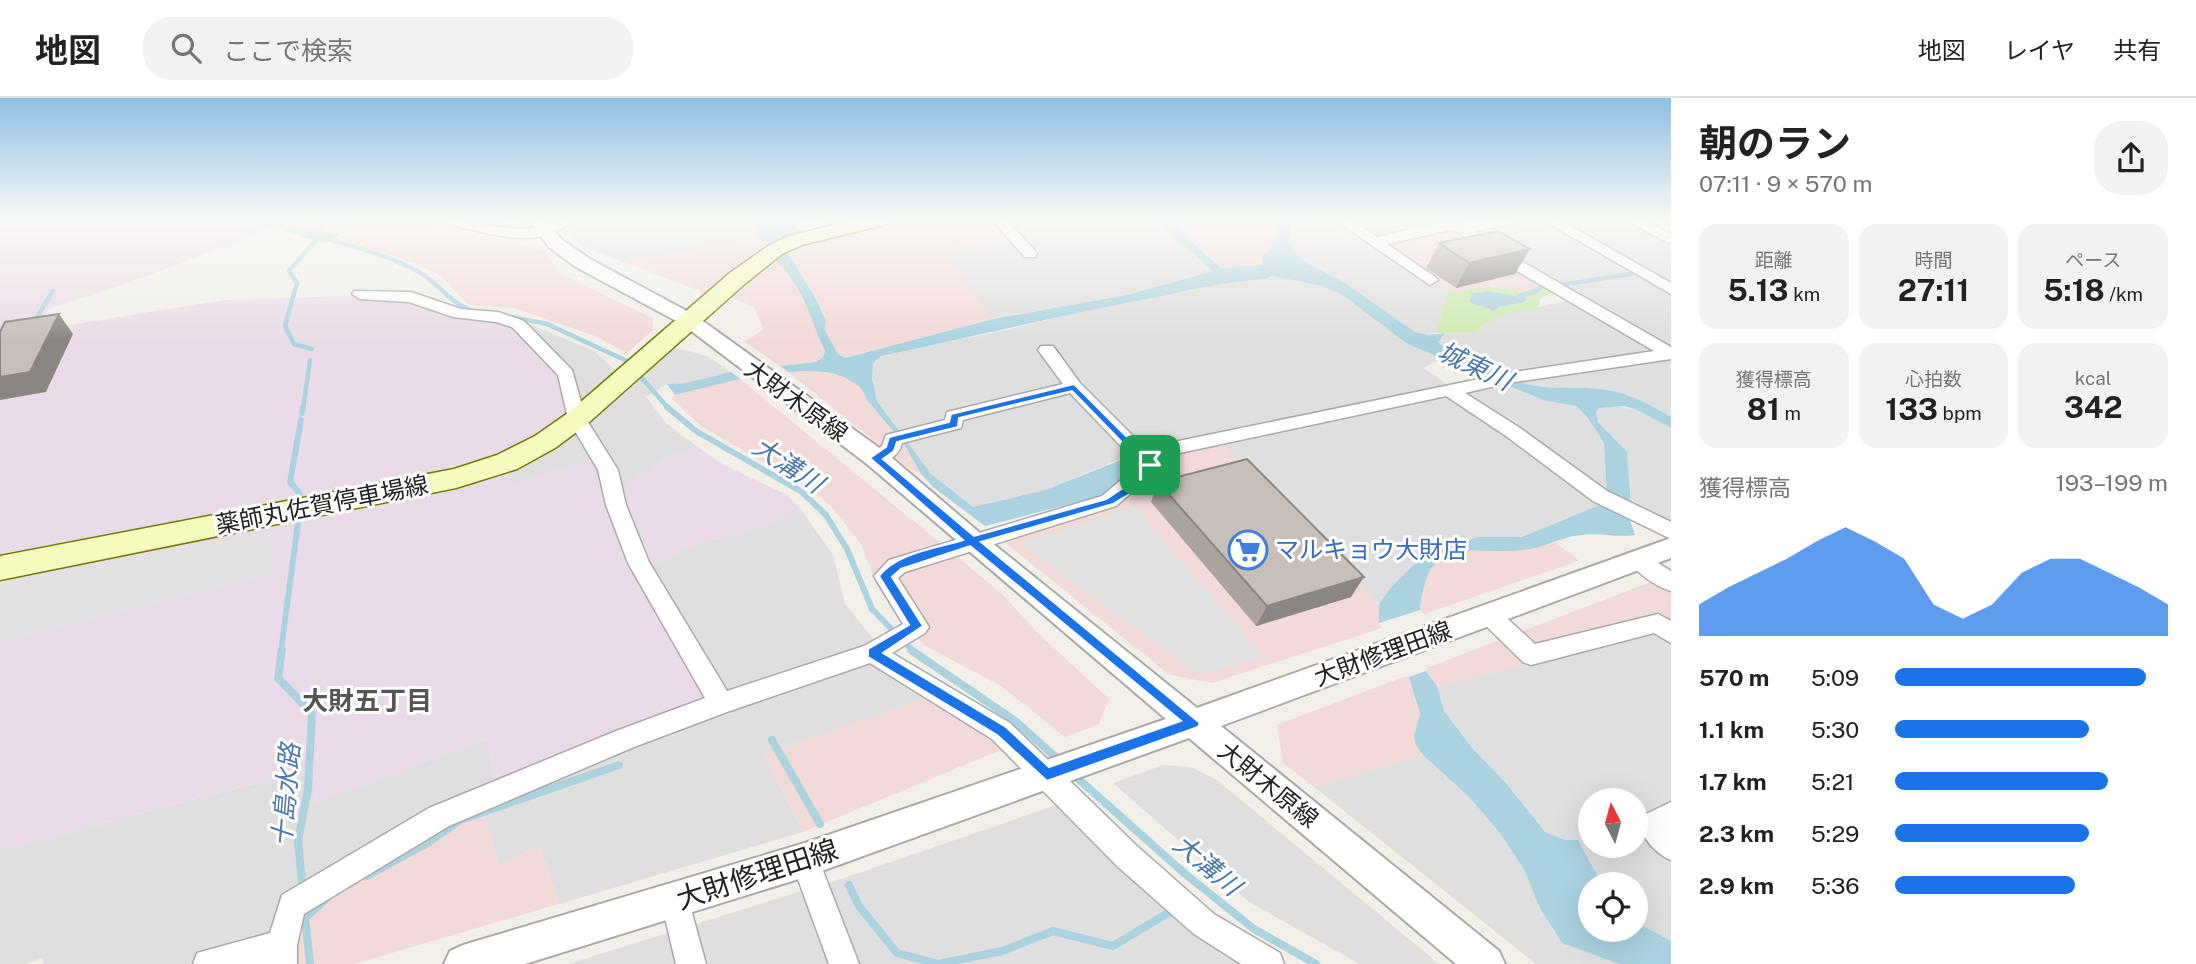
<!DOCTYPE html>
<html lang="ja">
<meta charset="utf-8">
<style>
:root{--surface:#fff;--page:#f2f2f2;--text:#222;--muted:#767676;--line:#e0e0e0;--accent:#1a73e8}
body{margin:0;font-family:"Public Sans","Noto Sans JP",sans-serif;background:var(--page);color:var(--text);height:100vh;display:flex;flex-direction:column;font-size:26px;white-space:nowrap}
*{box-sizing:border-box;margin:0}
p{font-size:23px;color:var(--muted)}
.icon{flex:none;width:38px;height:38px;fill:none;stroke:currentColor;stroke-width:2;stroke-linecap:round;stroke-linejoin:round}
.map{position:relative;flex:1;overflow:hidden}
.details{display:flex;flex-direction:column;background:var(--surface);width:525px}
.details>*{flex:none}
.needle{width:46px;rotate:354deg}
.controls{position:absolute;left:1578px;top:690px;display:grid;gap:14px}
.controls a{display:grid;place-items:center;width:70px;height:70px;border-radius:50%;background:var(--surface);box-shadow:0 7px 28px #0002;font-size:35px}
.pin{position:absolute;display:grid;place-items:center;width:60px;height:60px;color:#fff;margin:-30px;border-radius:14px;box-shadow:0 4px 10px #0006}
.round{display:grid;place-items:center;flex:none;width:74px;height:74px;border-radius:28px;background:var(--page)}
.overview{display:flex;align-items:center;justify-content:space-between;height:119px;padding:0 28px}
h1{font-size:38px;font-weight:700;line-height:52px}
.stats{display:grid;grid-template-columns:repeat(3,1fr);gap:10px;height:119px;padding:7px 28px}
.stats div{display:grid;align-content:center;border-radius:18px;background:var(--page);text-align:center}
.stats b{font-size:30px;font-weight:700}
.stats small{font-size:19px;font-weight:400}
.stats p{font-size:19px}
.chart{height:196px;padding:14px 28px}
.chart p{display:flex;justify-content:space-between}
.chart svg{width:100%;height:126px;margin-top:7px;fill:var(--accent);opacity:.7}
ul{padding:0 28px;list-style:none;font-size:23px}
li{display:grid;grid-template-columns:112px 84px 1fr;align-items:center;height:52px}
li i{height:18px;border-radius:9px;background:var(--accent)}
header{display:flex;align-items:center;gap:42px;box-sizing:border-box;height:98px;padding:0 35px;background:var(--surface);border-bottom:2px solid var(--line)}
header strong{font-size:33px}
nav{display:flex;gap:38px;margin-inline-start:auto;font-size:24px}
.search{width:490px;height:63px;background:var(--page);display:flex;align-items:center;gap:18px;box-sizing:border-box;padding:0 24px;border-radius:28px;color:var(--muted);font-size:26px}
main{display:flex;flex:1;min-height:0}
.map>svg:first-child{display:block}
.residential{fill:#e0dfdf;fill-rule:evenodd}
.commercial{fill:#f2dad9}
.industrial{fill:#ebdbe8}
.grass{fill:#cdebb0}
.parking{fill:#e2e2e2}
.water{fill:#aad3df}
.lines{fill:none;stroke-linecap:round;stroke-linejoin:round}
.stream-far2{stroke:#aad3df;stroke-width:4.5}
.stream-far1{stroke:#aad3df;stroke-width:6}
.stream{stroke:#aad3df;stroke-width:8}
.minor-casing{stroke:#a9a9a9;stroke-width:3}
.tertiary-casing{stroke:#a9a9a9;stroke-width:4}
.secondary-casing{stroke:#707d05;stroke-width:3}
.minor{fill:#fff;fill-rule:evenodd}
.tertiary{fill:#fff;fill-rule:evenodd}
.secondary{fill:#f7fabf;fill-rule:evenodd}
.wall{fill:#aba49e}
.shaded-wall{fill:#8b8681}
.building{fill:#c7bfb8;stroke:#8b8681;stroke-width:2}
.route{fill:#1a73e8;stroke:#fff;stroke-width:2;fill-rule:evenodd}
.labels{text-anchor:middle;stroke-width:6;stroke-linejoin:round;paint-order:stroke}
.street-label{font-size:24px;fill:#222;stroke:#fff}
.shop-label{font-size:24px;fill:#366cbe;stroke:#fff;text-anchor:start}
.water-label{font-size:26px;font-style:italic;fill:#4a7aab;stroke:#fff}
.neighbourhood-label{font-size:26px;font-weight:bold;fill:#555;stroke:#fff}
.near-street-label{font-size:28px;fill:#222;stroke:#fff}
</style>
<header>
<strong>地図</strong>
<div class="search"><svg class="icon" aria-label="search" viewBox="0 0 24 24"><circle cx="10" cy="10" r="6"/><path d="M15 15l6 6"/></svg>ここで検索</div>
<nav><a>地図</a><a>レイヤ</a><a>共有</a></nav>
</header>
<main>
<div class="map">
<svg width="1671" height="866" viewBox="0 0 1671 866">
<rect width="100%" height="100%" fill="#f2efe9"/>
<path class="residential" d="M563 122H762L753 141 625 165 581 147 562 133 570 129Z
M994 122H1156L1214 173 1127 197 993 221 939 152 1009 141Z
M1289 122H1336L1448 192 1436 235 1428 237 1415 234 1348 187 1306 164 1295 155 1290 145Z
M1348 122H1436L1440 126 1373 139Z
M1526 122H1543L1671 196V252L1482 143 1472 132Z
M1554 122H1627L1671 145V189Z
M1271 178 1322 188 1341 196 1406 245 1441 261 1423 270 1448 287 1139 353 1045 392 973 409 931 376 877 303 872 281 873 265 881 258 1015 230 1106 207 1217 185Z
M1569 202 1656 251V254L1500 278 1454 257 1437 243 1445 235 1474 234 1483 225 1498 218Z
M512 219 594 253 630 285 670 248 707 258 731 274 686 285 667 286 646 299 666 325 696 348 656 367 607 400 598 359 512 387 505 371 501 222Z
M1663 261 1671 262V319L1630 298 1535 290 1514 283Z
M1504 286 1546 303 1576 308 1587 319 1604 345 1607 399 1602 406 1530 437 1511 440 1478 439 1391 489 1379 506 1220 344Z
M1611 308 1635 311 1671 330V429L1631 408 1627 354 1598 324 1596 314 1599 310Z
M802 413 833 457 845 506 888 559 947 593 764 657 803 734 559 806 540 748 499 766 482 712 292 854 251 866H43V860L25 866H0V752L314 670 313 705 487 641 496 689 636 473 701 444 739 436Z
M1660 532 1671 541V843L1636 824V786H1602L1578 743 1565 742 1545 734 1506 685 1473 651 1444 613 1437 588ZM1591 702H1636V747H1591Z
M1423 657 1469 699 1500 735 1523 770 1540 810 1562 845 1619 866H1536L1314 689Z
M1163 667 1191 669 1217 682 1439 866H1360L1249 804 1113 685Z
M1065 704 1254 866H568L853 777Z"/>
<path class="commercial" d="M279 122H420L543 152 560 176 653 220V232L627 255 595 238 517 211 468 206 441 178 419 167 316 132 274 124Z
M899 122H994L1010 140 940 152 993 221 845 260 838 256 830 242 825 232 826 223 815 198 786 152 813 142Z
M1168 122H1279L1263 167 1230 171 1221 170Z
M1454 131 1462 134V138L1545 187 1526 193 1483 188 1457 194 1448 192 1432 184 1382 145Z
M751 141 772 147 710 193 703 194 626 165Z
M773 160 791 176 806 203 825 253 823 259 816 264 780 268 745 244 764 231 753 208 728 199Z
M819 272 849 280 861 290 868 303 905 348 921 376 911 372 788 274Z
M740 281 999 493 1041 538 1109 601 1099 626 1065 639 1001 588 924 547 895 516 876 486 861 446 830 407 803 387 701 328 672 301 675 297Z
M1220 344 1379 506V525L1382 530 1212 585 1170 577 1003 443 1118 406 1175 353Z
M1555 444 1579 463 1424 516 1420 512 1423 489 1432 468 1445 457 1472 450 1523 452Z
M1671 476V530L1437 588 1426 573 1427 570Z
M1403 579H1409L1420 616 1414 638 1415 646 1423 657 1314 689 1283 665 1277 627Z
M947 593 1022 643 803 734 764 657Z
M482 711 499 766 540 748 559 806 354 866H251L292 854 302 816 441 727Z"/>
<path class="industrial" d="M0 122H226L269 132 122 187 48 211 40 232 223 202 347 198 407 202 445 218 501 222 559 276 570 314 531 346 452 374 0 463Z
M696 348 722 366 787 397 802 413 739 436 701 444 636 473 703 595 693 609 496 689 487 641 313 705V670L0 752V479L505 371 512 386 598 359 607 400 656 367Z"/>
<path class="grass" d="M1545 187 1559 192 1541 200 1537 211C1514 215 1491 217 1474 234L1436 235 1448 192 1457 194 1483 188 1526 193Z"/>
<path class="parking" d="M1134 408 1264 560 1197 576 1020 446Z
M271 432 272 477 0 545V484Z"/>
<path class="water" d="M230 122H276L340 137 325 145 281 132Z
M762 122H794L797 132 803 131V133L772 146 759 142 755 136Z
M1156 122H1168L1221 170 1263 167 1262 157 1269 154 1279 122H1289L1290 145 1295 155 1306 164 1348 187 1415 234 1428 237 1445 235 1438 244 1454 257 1500 278 1486 281 1406 245 1341 196 1322 188 1271 178 1266 181C1223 183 1183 194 1141 202 1054 219 968 240 881 258L873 265 872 281 877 303 931 376 973 409 1045 392 1131 358 1139 362 1125 386 1101 398 985 428 933 389 921 376 905 348 868 303 861 290C838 271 816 272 788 274L780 268 816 264 823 259 825 253C808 216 804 188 773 160L786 152 815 199 826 223 825 232 830 242 838 256 845 260 993 221 1127 197 1213 173Z
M1488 193 1526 200 1525 204 1498 209 1494 213 1469 204 1472 195Z
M731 274 740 281 675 297 667 286 686 285Z
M1514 283C1549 294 1572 287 1606 292 1629 295 1651 307 1671 319V330L1635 311 1624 308 1599 310 1596 314 1598 324 1627 354 1631 408 1607 399 1604 345 1587 319 1576 308 1546 303 1504 286Z
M1602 406 1627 414 1635 437C1617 440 1599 434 1581 437 1561 439 1543 450 1523 452 1466 458 1429 432 1420 512L1379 525V506L1391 489 1425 456 1478 439H1522Z
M1426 573 1437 588 1444 613 1473 651 1506 685 1545 734 1565 742H1578L1602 786H1591V831H1636V824L1671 843V866H1619L1562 845 1540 810 1523 770 1500 735 1469 699 1423 657 1415 646 1414 638 1420 616 1409 579Z"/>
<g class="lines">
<path class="stream-far2" d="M476 122 514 131
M312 136 325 122
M323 140C355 149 388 157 417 173 437 183 449 204 470 212
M1560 187 1631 176
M1519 198 1534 194 1545 187
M502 217 547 226 627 263 669 311
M34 224 53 193
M312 251 294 246 285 228 297 185 289 173 318 139
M303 311 310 262"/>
<path class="stream-far1" d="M667 309 696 333 802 394 826 417 847 451 872 511 913 553
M302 315 303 309
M300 404V396L290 384 301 322
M281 553 299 417"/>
<path class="stream" d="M282 552 278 580 312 615 308 691 298 743 302 784
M911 552 1014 622 1061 664
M772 642 820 726
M1074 677 1184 775 1254 831 1316 866
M367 778 429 744 460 722 619 667
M849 787 859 808 897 855 939 866 1002 853 1053 833 1113 848 1168 815
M305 819 310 866
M305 820 327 800"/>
<defs>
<path id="minor" d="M443 122C471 122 497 131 525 131 543 130 554 122 573 122 542 155 482 134 445 125Z
M992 122H1007L1035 153 1037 156 1035 159H1025Z
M1335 122H1352L1377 139C1396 135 1434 123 1452 124 1473 125 1495 122 1517 122L1515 125 1475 133 1481 140 1671 249V261L1508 285 1465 295 1520 330 1607 393 1671 424V441L1593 403 1506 338 1446 298 1175 356 1116 408 905 474 898 480 929 529 925 535 892 555 1010 625 1137 748 1214 816 1280 855 1284 866H1241L1194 836 1117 768 992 641 870 565 727 614 634 649 449 728 304 816 297 847V866H193L197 855 270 835 282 797 429 710 616 633 705 600 628 465 606 407 598 372 568 321 558 277 512 229 496 224 453 219 409 204 360 201 352 196 354 193 411 194 461 211 498 214 524 223 572 272 586 321 618 372 626 407 649 464 727 593 864 548 903 526 874 478 889 462 1102 398 1139 367 1070 295 963 322 961 330 902 345C899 359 883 368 869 365L866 360 882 348 886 337 945 322 947 314 1063 286 1038 252 1041 248H1053L1080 285 1151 356 1162 347 1169 345 1508 275 1654 253 1471 146 1460 134 1450 132 1387 146 1435 179 1438 182 1430 187Z
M1543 122H1560L1671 185V196Z
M1625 122H1643L1671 136V146Z
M1640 454 1671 473V493C1657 489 1636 475 1629 462L1632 456Z
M1489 508 1497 511 1535 546 1658 516 1671 523V545L1654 535 1531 567 1523 564 1481 523 1478 517 1481 511Z
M1671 704V762C1656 756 1645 742 1638 727L1642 718Z
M805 748 815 752 859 866H829L791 762 795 752Z
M676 788 686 793 706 866H676L661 803 666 793Z"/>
<path id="tertiary" d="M529 122H547L561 141 590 161 696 218 885 354 981 436 1197 610 1671 440V460L1221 628 1499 853 1505 866H1456L1189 640 805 779 525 866H444L450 853 463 847 805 745 1166 621 867 366 682 226 576 169 549 149Z"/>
<path id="secondary" d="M854 122H890L887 126 802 147 782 156 747 184 586 327 555 350 517 371 456 390 0 482V458L454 371 497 357 535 338 568 315 731 174 768 148 788 138Z"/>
</defs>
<use href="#minor" class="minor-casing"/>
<use href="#tertiary" class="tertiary-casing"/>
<use href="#secondary" class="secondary-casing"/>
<use href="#minor" class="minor"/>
<use href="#tertiary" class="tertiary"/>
<use href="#secondary" class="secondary"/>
</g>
<path class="wall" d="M1439 145 1515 176 1456 190 1426 170Z
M1158 384 1351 499 1256 528 1151 404Z"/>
<path class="shaded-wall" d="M1530 151 1515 176 1456 190 1469 165Z
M59 216 73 236 46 294 0 302V279Z
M1364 479 1351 499 1256 528 1267 508Z"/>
<path class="building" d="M1498 133 1530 151 1469 165 1439 145Z
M59 216 30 274 0 279V234L5 224Z
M1247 361 1364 479 1267 508 1158 384Z"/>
<linearGradient id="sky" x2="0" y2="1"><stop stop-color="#8fc0e4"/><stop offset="0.5" stop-color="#f9f8f5"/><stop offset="1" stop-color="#f9f8f5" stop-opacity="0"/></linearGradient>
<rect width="1671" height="243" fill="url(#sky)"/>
<path class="route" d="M1074 286 1155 367 1131 395 1113 406 981 444 1200 625 1198 629 1047 683 997 637 868 559V551L909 527 879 478C896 455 937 450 963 442L870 360 886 349 889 339 949 324 951 316ZM1072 293 1144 367 1123 390 1106 401 974 438 883 361 894 353 897 344 958 329 959 320ZM970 448 1181 623 1049 669 1006 629 883 555 923 528 892 479 901 471Z"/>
<defs>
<symbol id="supermarket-ring" viewBox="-11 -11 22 22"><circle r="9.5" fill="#fff" stroke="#3f7fe0" stroke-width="1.5"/><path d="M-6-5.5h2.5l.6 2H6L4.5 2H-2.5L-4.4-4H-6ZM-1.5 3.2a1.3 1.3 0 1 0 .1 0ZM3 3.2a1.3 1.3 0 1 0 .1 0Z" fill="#3f7fe0"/></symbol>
</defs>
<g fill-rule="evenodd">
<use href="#supermarket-ring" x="1226" y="430" width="44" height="44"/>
</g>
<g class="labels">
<g class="street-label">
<text transform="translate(796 303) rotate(36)" y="8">大財木原線</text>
<text transform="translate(322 407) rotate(-11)" y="8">薬師丸佐賀停車場線</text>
<text transform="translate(1383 556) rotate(-20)" y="8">大財修理田線</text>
<text transform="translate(1268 687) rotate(39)" y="8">大財木原線</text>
</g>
<g class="shop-label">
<text x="1275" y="460">マルキョウ大財店</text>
</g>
<g class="water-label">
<text transform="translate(1475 268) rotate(25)" y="9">城東川</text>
<text transform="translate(788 367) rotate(33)" y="9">大溝川</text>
<text transform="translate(286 697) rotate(-85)" y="9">十島水路</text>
<text transform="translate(1207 767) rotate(40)" y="9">大溝川</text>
</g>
<g class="neighbourhood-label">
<text x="367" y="612">大財五丁目</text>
</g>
<g class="near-street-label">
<text transform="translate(757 776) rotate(-18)" y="10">大財修理田線</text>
</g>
</g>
</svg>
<div class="controls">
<a><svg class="needle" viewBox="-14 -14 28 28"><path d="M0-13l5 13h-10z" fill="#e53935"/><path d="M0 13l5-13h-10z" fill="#767676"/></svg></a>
<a><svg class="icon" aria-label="locate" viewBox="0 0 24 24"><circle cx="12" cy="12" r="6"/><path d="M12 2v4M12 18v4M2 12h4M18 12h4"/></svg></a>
</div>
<div class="pin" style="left:1150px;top:367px;background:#1e9e55"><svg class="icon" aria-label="arrive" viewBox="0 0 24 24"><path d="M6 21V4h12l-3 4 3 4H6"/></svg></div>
</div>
<section class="details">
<div class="overview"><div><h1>朝のラン</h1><p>07:11 · 9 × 570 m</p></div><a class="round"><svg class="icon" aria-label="share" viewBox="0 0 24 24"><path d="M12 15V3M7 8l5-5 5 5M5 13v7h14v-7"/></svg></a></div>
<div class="stats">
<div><p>距離</p><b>5.13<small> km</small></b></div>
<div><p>時間</p><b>27:11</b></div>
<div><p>ペース</p><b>5:18<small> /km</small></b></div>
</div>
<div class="stats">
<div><p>獲得標高</p><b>81<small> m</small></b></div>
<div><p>心拍数</p><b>133<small> bpm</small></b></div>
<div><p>kcal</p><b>342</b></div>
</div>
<div class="chart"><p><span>獲得標高</span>193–199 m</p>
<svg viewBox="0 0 160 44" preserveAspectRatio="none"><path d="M0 44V33L10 27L20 22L30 17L40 11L50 6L60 11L70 17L80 33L90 38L100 33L110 22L120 17L130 17L140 22L150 27L160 33V44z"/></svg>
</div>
<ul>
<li><b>570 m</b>5:09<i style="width:92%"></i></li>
<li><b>1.1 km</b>5:30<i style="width:71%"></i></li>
<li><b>1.7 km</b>5:21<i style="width:78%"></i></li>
<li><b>2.3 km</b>5:29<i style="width:71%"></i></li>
<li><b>2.9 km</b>5:36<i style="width:66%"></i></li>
</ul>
</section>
</main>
